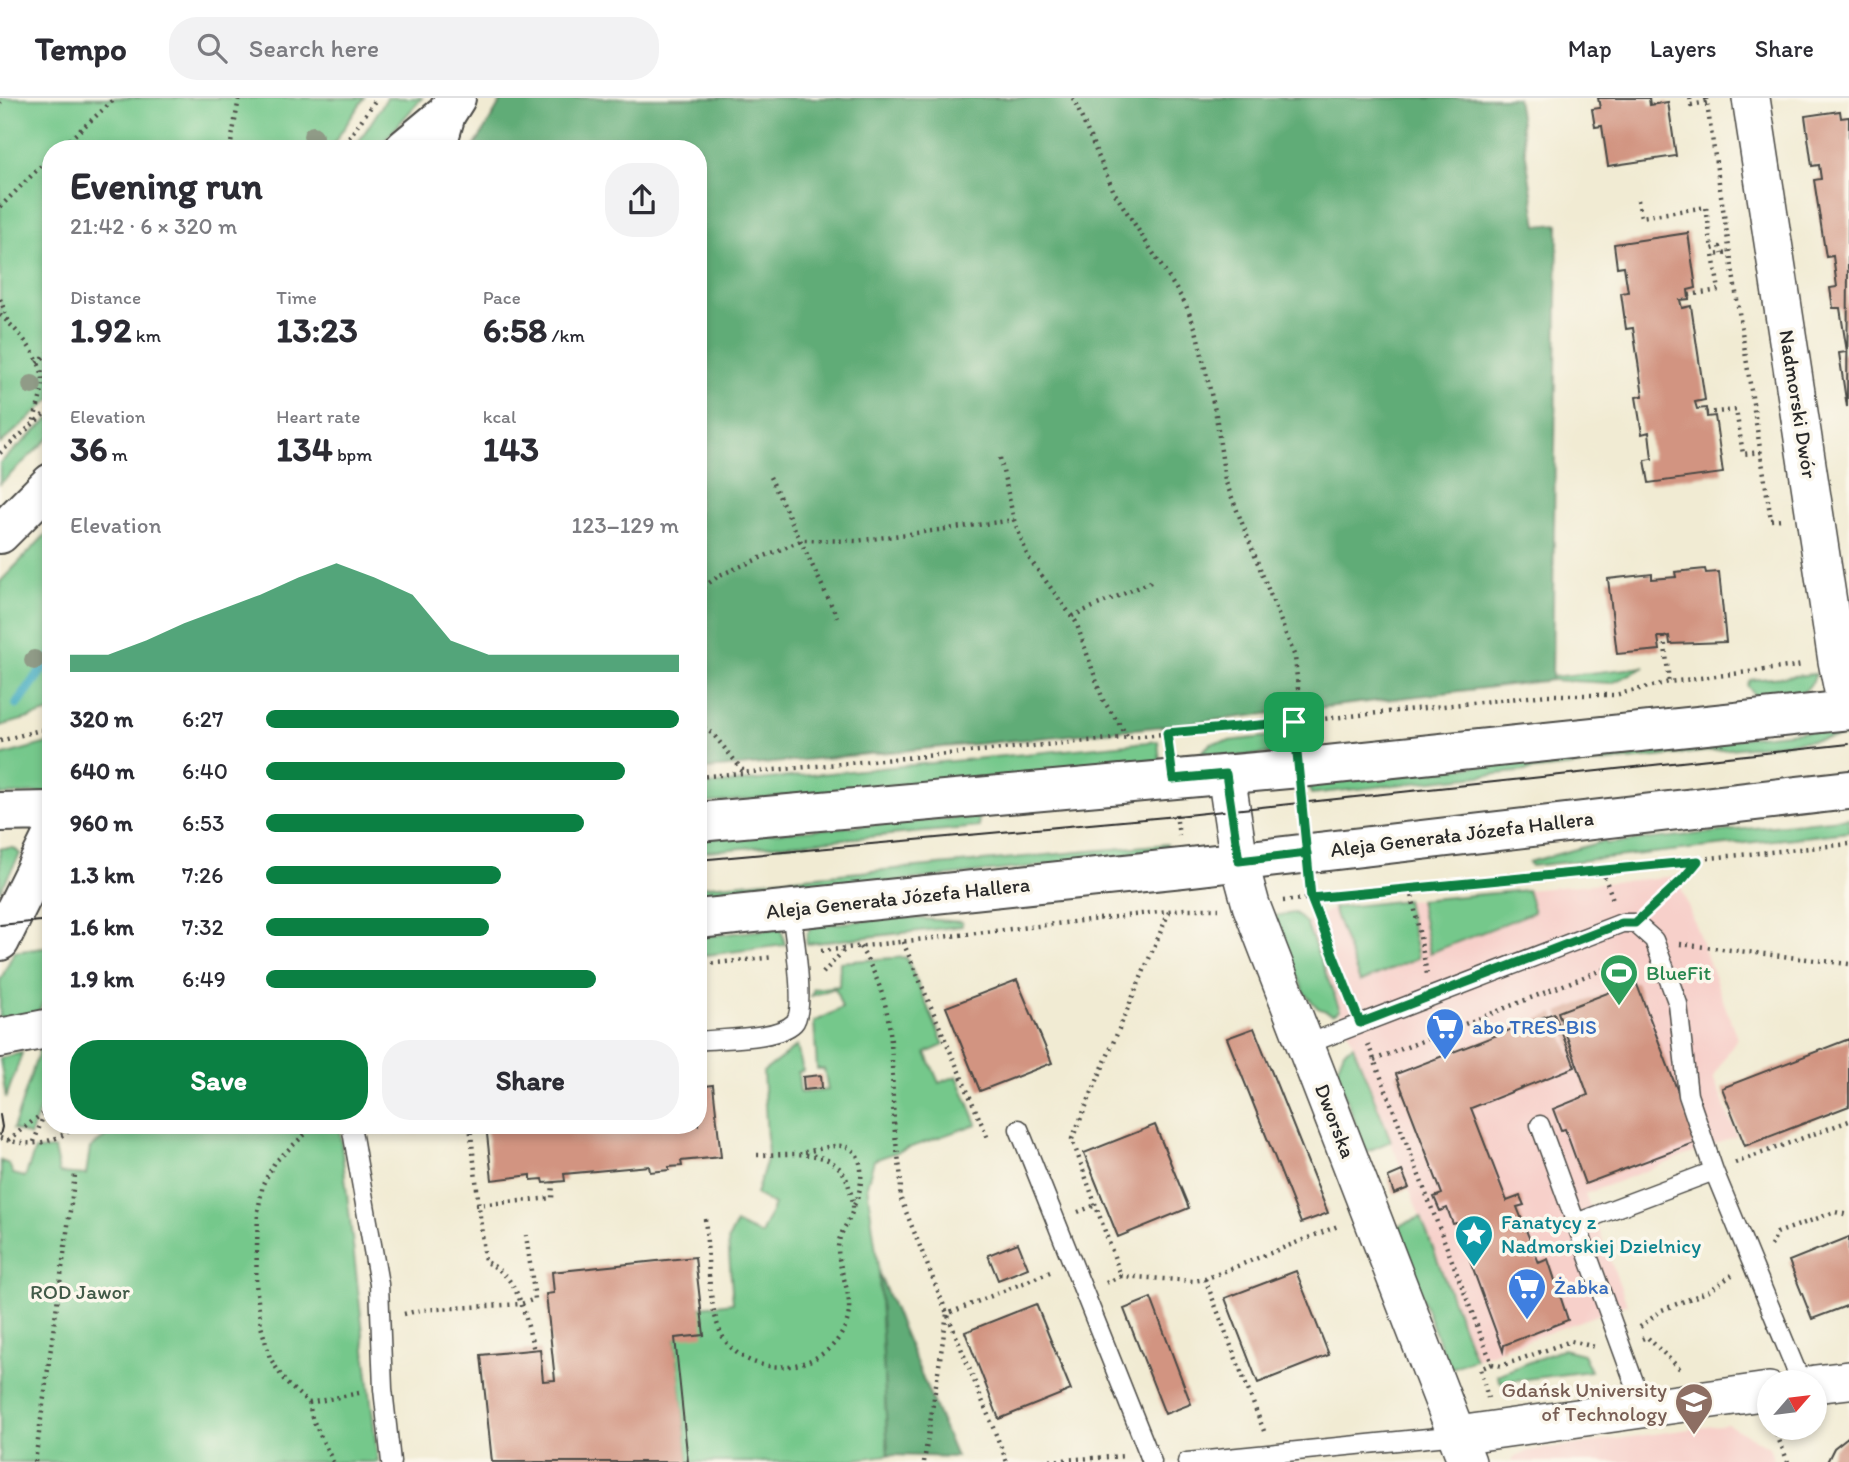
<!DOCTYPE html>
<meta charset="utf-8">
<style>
:root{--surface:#fff;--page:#f2f2f3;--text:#2b2b33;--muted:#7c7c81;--line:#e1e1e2;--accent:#0b8043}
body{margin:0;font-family:Itim,sans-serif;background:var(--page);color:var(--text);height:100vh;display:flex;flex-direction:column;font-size:26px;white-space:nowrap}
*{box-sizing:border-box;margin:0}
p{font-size:23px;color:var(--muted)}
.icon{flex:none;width:38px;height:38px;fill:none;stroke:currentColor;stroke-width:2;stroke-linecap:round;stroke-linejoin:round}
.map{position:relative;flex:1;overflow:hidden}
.side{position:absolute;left:42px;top:42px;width:665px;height:994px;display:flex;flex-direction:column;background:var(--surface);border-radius:28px;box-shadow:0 4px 10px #0003}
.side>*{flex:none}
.needle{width:46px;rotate:62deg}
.fabs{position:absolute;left:1757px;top:1272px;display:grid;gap:14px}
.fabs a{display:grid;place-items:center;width:70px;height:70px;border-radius:50%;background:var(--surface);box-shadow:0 4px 10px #0003;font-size:35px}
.pin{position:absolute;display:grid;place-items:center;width:60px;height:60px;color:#fff;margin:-30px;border-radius:14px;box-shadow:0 4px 10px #0006}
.round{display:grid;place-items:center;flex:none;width:74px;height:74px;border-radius:28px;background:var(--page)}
.head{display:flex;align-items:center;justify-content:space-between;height:119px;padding:0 28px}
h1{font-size:38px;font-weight:800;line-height:52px}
.metrics{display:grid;grid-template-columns:repeat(3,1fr);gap:10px;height:119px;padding:7px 28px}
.metrics div{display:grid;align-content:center}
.metrics b{font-size:35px;font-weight:800}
.metrics small{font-size:19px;font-weight:400}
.metrics p{font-size:19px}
.chart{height:196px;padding:14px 28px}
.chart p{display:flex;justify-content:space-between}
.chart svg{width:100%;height:126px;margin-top:7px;fill:var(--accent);opacity:.7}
.primary-button{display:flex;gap:14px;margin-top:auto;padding:14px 28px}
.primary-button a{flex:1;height:80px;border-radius:28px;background:var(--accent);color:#fff;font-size:28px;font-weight:800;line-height:80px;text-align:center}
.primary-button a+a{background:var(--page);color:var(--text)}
ul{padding:0 28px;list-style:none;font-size:23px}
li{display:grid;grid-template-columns:112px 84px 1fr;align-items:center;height:52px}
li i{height:18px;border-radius:9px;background:var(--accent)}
header{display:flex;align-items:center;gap:42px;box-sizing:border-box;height:98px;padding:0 35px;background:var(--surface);border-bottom:2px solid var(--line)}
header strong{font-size:33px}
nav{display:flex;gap:38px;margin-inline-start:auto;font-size:24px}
.search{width:490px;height:63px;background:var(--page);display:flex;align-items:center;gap:18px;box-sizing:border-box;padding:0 24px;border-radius:28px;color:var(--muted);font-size:26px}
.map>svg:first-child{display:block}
.built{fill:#f7d0ca}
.green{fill:#75c88b;stroke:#507a5b;stroke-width:2}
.forest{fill:#60ac77;stroke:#466c51;stroke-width:2}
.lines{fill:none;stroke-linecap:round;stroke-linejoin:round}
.stream{stroke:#3faabf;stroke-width:10}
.building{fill:#d29481}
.lane-casing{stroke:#494844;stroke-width:21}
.street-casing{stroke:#494844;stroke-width:40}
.secondary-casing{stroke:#494844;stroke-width:42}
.path{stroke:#494844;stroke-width:4.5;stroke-dasharray:2 5;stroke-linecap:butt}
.lane{stroke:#fff;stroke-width:18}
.street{stroke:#fff;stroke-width:37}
.secondary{stroke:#fff;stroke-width:38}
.tram{stroke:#2b2b2b;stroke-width:2}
.tree{fill:#909b87}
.route-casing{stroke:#fff;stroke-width:14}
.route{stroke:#0b8043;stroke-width:9}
.labels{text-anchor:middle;stroke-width:7;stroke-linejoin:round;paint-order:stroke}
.street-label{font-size:21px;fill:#2b2b2b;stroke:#fbf7ec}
.leisure-label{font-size:21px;fill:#27864d;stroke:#fbf7ec;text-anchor:start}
.shop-label{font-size:21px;fill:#366cbe;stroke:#fbf7ec;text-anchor:start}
.culture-label{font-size:21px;fill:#0d838f;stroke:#fbf7ec;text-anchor:start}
.park-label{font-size:21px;fill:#415a48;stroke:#fbf7ec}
.education-label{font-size:21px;fill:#785e54;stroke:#fbf7ec;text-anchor:end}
</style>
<header>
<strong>Tempo</strong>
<div class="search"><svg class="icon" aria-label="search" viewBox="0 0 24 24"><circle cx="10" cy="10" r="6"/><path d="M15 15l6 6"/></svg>Search here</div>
<nav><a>Map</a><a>Layers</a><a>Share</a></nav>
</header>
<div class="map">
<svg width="1849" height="1364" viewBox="0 0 1849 1364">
<rect width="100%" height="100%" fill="#fbf7ec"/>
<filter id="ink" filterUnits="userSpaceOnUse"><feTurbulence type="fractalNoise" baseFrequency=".0143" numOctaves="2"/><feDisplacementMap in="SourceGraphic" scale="14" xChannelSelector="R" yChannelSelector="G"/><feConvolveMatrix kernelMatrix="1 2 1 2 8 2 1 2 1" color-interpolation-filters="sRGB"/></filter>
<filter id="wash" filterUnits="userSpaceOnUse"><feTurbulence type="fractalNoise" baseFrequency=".00686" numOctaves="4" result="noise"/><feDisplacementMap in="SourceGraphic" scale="28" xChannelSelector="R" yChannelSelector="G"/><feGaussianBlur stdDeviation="1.57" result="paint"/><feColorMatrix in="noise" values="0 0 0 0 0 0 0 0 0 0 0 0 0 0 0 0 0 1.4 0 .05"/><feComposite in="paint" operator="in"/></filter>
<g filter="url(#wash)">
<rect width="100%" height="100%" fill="#f1ebd3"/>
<path class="built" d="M1677 778 1737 940 1713 979 1737 1038 1585 1096 1627 1206 1475 1261 1306 825 1333 810Z
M1727 1326 1769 1349 1774 1364H1511L1515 1359 1528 1353Z"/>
<path class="green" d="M0 0H364L330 51H51V301L0 346Z
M387 0H422L377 51H354Z
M51 319V338L0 386V365Z
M51 431V614L0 628V484Z
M1645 569 1612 585 1552 582 1551 579Z
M1816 576C1806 602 1786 602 1761 606L1747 587 1750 582Z
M1834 630 1842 639 1311 696 1309 686Z
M1272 638 1274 655 1194 662 1211 645Z
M1158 643 1160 664 698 706V688Z
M51 644V694L0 697V658Z
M978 718 979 729 698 754V741Z
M1849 720V734L1531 768 1529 764 1605 743V746Z
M1167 746 1168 754 698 805V789Z
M0 750H14L20 756 0 793Z
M1527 792 1534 814 1430 855 1419 802Z
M1406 802 1418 860 1360 884 1333 810Z
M1295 815 1306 825 1340 912 1333 916 1318 910 1305 896 1273 818Z
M897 819 962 824V828L806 846 807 836 813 828Z
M781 830 785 847 698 858V839Z
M51 849V890L37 916 0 923V883L14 854Z
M906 859 944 947 926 955 939 985 957 978 977 1026 874 1062 867 1087 879 1176 888 1357 837 1364H688L675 1240 701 1209 733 1205 728 1142 736 1126 761 1137 774 1107 756 1096 768 1058 763 974 797 948 803 973 798 974 800 995 828 992 824 971H817L814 924 842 910 835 890 811 898 814 891 839 888 840 864Z
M1353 947 1391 1043 1366 1054 1336 973 1344 953Z
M51 948V981L30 1038 13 1031 40 950Z
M22 955 6 1000 0 960Z
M123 1027H339L378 1364H0L1 1063 9 1066 13 1076 25 1079 35 1052 54 1051 59 1075 86 1077 90 1050Z
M1421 1119 1475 1261 1449 1271 1395 1129Z
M1563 1251 1583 1256 1591 1273 1500 1284 1497 1277Z"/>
<path class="forest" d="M503 0H1517L1537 128 1558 126 1552 582 1166 628 698 672V51H473Z
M879 1176 956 1359 888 1357Z"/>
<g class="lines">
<path class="stream" d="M17 606 51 559"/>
</g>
<g id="blocks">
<path class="building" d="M1598 0H1649L1650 7 1668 4 1676 58 1608 68 1602 28 1595 29 1592 11 1600 10Z
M1840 13 1841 20 1849 19 1847 309 1839 255 1847 254 1840 210H1833L1830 190 1837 189 1833 158 1826 159 1814 82 1821 81 1819 67 1812 68 1805 18Z
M1688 135 1696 190 1688 192 1689 201 1680 202 1682 210 1691 208 1705 302 1695 304 1697 311 1706 310 1707 319 1715 318 1723 375 1649 385 1645 362 1652 361 1649 334 1642 336 1636 299 1643 298 1633 230 1626 231 1621 195 1628 194 1624 168 1617 169 1614 146Z
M1705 471 1706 475 1719 474 1726 544 1670 546 1669 538 1664 539H1658L1660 552 1617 556 1608 481 1652 476V481L1676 479 1675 474Z
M1017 882 1052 965 980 993 946 909Z
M1636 884 1697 1044 1585 1086 1565 1031 1561 1032 1553 1011 1588 997 1558 914Z
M1554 915 1575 969 1471 1010 1507 1103 1520 1098 1524 1107 1517 1109 1539 1165 1548 1161 1568 1222 1504 1247 1503 1253 1456 1125 1453 1126 1447 1110 1440 1113 1434 1099 1442 1096 1396 976Z
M1254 930 1328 1115 1301 1125 1227 940Z
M1849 941V1008L1745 1048 1722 990Z
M821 977 822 990 804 992 803 979Z
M713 987 721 1059 681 1063 682 1068 669 1069V1072L650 1074 649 1068 564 1076 565 1083 544 1085 543 1081 531 1082V1077L492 1082 486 1027H698V989Z
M1155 1027 1189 1110 1118 1139 1084 1055Z
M1402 1073 1409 1090 1394 1096 1388 1079Z
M1849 1139V1207L1812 1221 1789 1163Z
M1018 1145 1028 1170 998 1182 988 1157Z
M695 1159 704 1237 675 1240 688 1364H492L481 1257 540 1251 543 1283 555 1282 546 1196 554 1195 552 1174Z
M1296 1173 1329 1257 1258 1285 1225 1200Z
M1151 1200 1191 1306 1165 1316 1124 1211Z
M1036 1206 1071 1292 999 1321 965 1234Z
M1849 1338V1364H1827L1834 1350Z"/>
</g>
</g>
<g filter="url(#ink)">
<use href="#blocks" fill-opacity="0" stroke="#494844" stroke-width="2"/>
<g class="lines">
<defs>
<path id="lane" d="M698 943C722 940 777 942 794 925 807 912 793 832 791 811
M1305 947 1622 825H1635L1654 842 1678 906 1688 997 1714 1073 1801 1284
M351 1027 379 1186 383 1291 391 1364
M1540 1027 1644 1311
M1019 1031 1152 1364
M1576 1125 1714 1073
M1187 1364 1458 1337"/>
<path id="street" d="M1751 0 1837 563 1847 612
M1226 676 1239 763 1251 807 1467 1364
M1815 1286 1849 1282
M1458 1337 1769 1293"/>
<path id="secondary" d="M404 51 446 16
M436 51 446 16 456 0
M0 436 51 385
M0 714 51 713
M698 724 1299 670 1849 612
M698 821 1182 770 1849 692
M0 843 51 740
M0 940 51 930"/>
</defs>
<use href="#lane" class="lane-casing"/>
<use href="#street" class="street-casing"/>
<use href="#secondary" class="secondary-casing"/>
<path class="path" d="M1073 0 1114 94 1185 205 1196 232 1216 317 1225 382 1295 559 1301 623
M1690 0 1691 7 1707 4
M1706 0 1771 422 1782 421
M0 6 1 0
M59 51 116 0
M230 51 239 0
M341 51 377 0
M1638 102 1641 119 1706 109 1712 151 1720 149 1722 156
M0 109 51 58
M1689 197 1719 192 1713 157 1730 155
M0 201 9 224
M0 217C16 230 42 260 43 282 43 295 36 313 33 326
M37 265 51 252
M1706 315 1736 312 1743 356 1761 354
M0 355 51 310
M1000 360 1014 422 1028 459 1076 524 1103 602 1128 639
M770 379 837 519
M698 493 720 477 803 442 856 443 1014 422
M1072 518 1153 483
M1664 539 1669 584
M698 626 713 636 745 675
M0 643 51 629
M698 679 1294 624 1547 597H1615L1669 584 1804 567
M1176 716 1179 738
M1602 772 1614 804
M1310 789 1311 800 1352 905
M1411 791 1427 876
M1283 803 1849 746
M1651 809 1683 781 1697 763
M1169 814 1072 1041 1121 1178 1193 1183 1205 1181 1338 1128
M903 844 989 1043
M1680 846 1849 866
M860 849C902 917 888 961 895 1035 897 1058 903 1076 900 1099L1007 1364
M821 853 1185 811H1219
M698 867 774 859
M823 875 845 851
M1368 946 1492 1266 1480 1271 1488 1300
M1374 962 1634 859
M315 1027 275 1064 263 1086 258 1113 256 1186 261 1228 270 1260 286 1285 309 1305 312 1320 333 1364
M470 1027 485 1164C520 1177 525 1219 534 1252
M0 1040C31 1050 53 1046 78 1027
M8 1042 42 1016
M34 1044 51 996
M805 1054C818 1052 837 1044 849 1050 867 1058 862 1094 854 1107
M1735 1065 1849 1023
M476 1107 552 1100 553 1084
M1078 1114 1096 1107
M705 1121C709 1155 707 1195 718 1228 737 1284 823 1280 845 1229 857 1201 839 1178 838 1151 838 1135 849 1126 853 1111 854 1103 850 1093 848 1085 835 1046 784 1058 753 1057
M1771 1148 1777 1135 1835 1114 1849 1117
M1205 1181 1264 1333
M1106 1185 1121 1178
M404 1216 421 1212 521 1206 535 1201 526 1137
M1640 1229 1662 1212 1709 1193 1732 1177
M1642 1241 1647 1239 1680 1271
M1492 1266 1501 1268 1571 1243 1595 1249
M309 1305 359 1295
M1774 1330 1788 1364
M35 1364 75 1077
M924 1364 947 1216 1050 1174
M1029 1364 1126 1358"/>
<use href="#lane" class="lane"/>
<use href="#street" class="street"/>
<use href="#secondary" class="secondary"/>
<path class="tram" d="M698 762 1177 718 1849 646
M0 827 51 822
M0 1017 2 1029 0 1037"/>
</g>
<g class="tree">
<circle cx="313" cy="38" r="10"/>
<circle cx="32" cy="287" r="10"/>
<circle cx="34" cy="562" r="10"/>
</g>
</g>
<g class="lines" filter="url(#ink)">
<defs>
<path id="route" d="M1294 624 1311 800 1360 925 1622 825H1635L1683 781 1698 763 1311 800 1307 755 1239 763 1226 676 1173 681 1167 635 1294 624"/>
</defs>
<use href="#route" class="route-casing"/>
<use href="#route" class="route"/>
</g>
<defs>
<symbol id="stadium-pin" viewBox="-11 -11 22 30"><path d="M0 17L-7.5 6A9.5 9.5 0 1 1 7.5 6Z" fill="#2e9e5b" stroke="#fbf7ec"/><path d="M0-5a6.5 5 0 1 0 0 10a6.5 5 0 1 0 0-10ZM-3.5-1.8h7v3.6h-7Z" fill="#fff"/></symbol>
<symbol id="supermarket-pin" viewBox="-11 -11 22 30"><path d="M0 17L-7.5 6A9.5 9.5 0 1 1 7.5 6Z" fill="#3f7fe0" stroke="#fbf7ec"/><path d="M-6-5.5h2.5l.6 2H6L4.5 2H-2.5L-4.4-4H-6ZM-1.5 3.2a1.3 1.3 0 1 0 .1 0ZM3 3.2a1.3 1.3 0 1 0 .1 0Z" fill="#fff"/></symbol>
<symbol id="sight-pin" viewBox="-11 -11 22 30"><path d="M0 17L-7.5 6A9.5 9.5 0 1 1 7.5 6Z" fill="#0f9aa8" stroke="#fbf7ec"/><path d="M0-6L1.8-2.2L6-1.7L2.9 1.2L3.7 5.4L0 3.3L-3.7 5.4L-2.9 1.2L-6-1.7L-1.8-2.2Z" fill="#fff"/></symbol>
<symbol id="university-pin" viewBox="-11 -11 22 30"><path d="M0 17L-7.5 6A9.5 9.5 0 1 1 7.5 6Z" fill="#8d6e63" stroke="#fbf7ec"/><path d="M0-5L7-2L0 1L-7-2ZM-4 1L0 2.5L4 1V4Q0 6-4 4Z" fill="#fff"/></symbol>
</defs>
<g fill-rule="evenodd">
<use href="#stadium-pin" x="1597" y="853" width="44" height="60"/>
<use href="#supermarket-pin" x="1423" y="907" width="44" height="60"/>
<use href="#sight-pin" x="1452" y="1114" width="44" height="60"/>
<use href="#supermarket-pin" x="1505" y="1167" width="44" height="60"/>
<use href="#university-pin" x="1672" y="1282" width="44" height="60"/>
</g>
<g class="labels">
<g class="street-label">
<text transform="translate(1798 306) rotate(81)" y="7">Nadmorski Dwór</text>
<text transform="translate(1462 736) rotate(-7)" y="7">Aleja Generała Józefa Hallera</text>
<text transform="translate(898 800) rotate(-6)" y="7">Aleja Generała Józefa Hallera</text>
<text transform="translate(1335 1023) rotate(69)" y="7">Dworska</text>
</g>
<g class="leisure-label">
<text x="1646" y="882">BlueFit</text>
</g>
<g class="shop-label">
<text x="1472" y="936">abo TRES-BIS</text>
<text x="1554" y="1196">Żabka</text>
</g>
<g class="culture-label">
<text x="1501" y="1131">Fanatycy z<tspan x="1501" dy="24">Nadmorskiej Dzielnicy</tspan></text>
</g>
<g class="park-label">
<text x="80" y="1201">ROD Jawor</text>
</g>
<g class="education-label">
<text x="1667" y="1299">Gdańsk University<tspan x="1667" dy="24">of Technology</tspan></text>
</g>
</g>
</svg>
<div class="fabs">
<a><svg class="needle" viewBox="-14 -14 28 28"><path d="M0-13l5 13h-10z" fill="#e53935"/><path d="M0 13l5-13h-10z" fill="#7c7c81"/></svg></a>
</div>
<div class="pin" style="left:1294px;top:624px;background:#1e9e55"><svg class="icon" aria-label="arrive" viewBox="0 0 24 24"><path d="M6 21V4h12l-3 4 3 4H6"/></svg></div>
<section class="side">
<div class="head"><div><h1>Evening run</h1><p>21:42 · 6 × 320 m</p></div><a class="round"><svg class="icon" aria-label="share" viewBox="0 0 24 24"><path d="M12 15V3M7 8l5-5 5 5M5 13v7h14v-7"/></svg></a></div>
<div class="metrics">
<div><p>Distance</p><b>1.92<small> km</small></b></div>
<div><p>Time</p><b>13:23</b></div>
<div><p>Pace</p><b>6:58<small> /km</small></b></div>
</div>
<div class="metrics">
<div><p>Elevation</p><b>36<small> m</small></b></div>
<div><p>Heart rate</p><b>134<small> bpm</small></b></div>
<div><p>kcal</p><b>143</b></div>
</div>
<div class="chart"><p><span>Elevation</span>123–129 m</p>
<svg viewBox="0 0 160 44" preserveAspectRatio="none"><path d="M0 44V38L10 38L20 33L30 27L40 22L50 17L60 11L70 6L80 11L90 17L100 33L110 38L120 38L130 38L140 38L150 38L160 38V44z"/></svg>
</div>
<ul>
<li><b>320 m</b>6:27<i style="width:100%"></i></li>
<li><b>640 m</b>6:40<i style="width:87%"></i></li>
<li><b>960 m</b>6:53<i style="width:77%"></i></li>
<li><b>1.3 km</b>7:26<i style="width:57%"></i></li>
<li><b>1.6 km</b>7:32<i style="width:54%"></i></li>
<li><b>1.9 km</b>6:49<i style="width:80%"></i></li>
</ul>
<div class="primary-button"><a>Save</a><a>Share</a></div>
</section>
</div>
